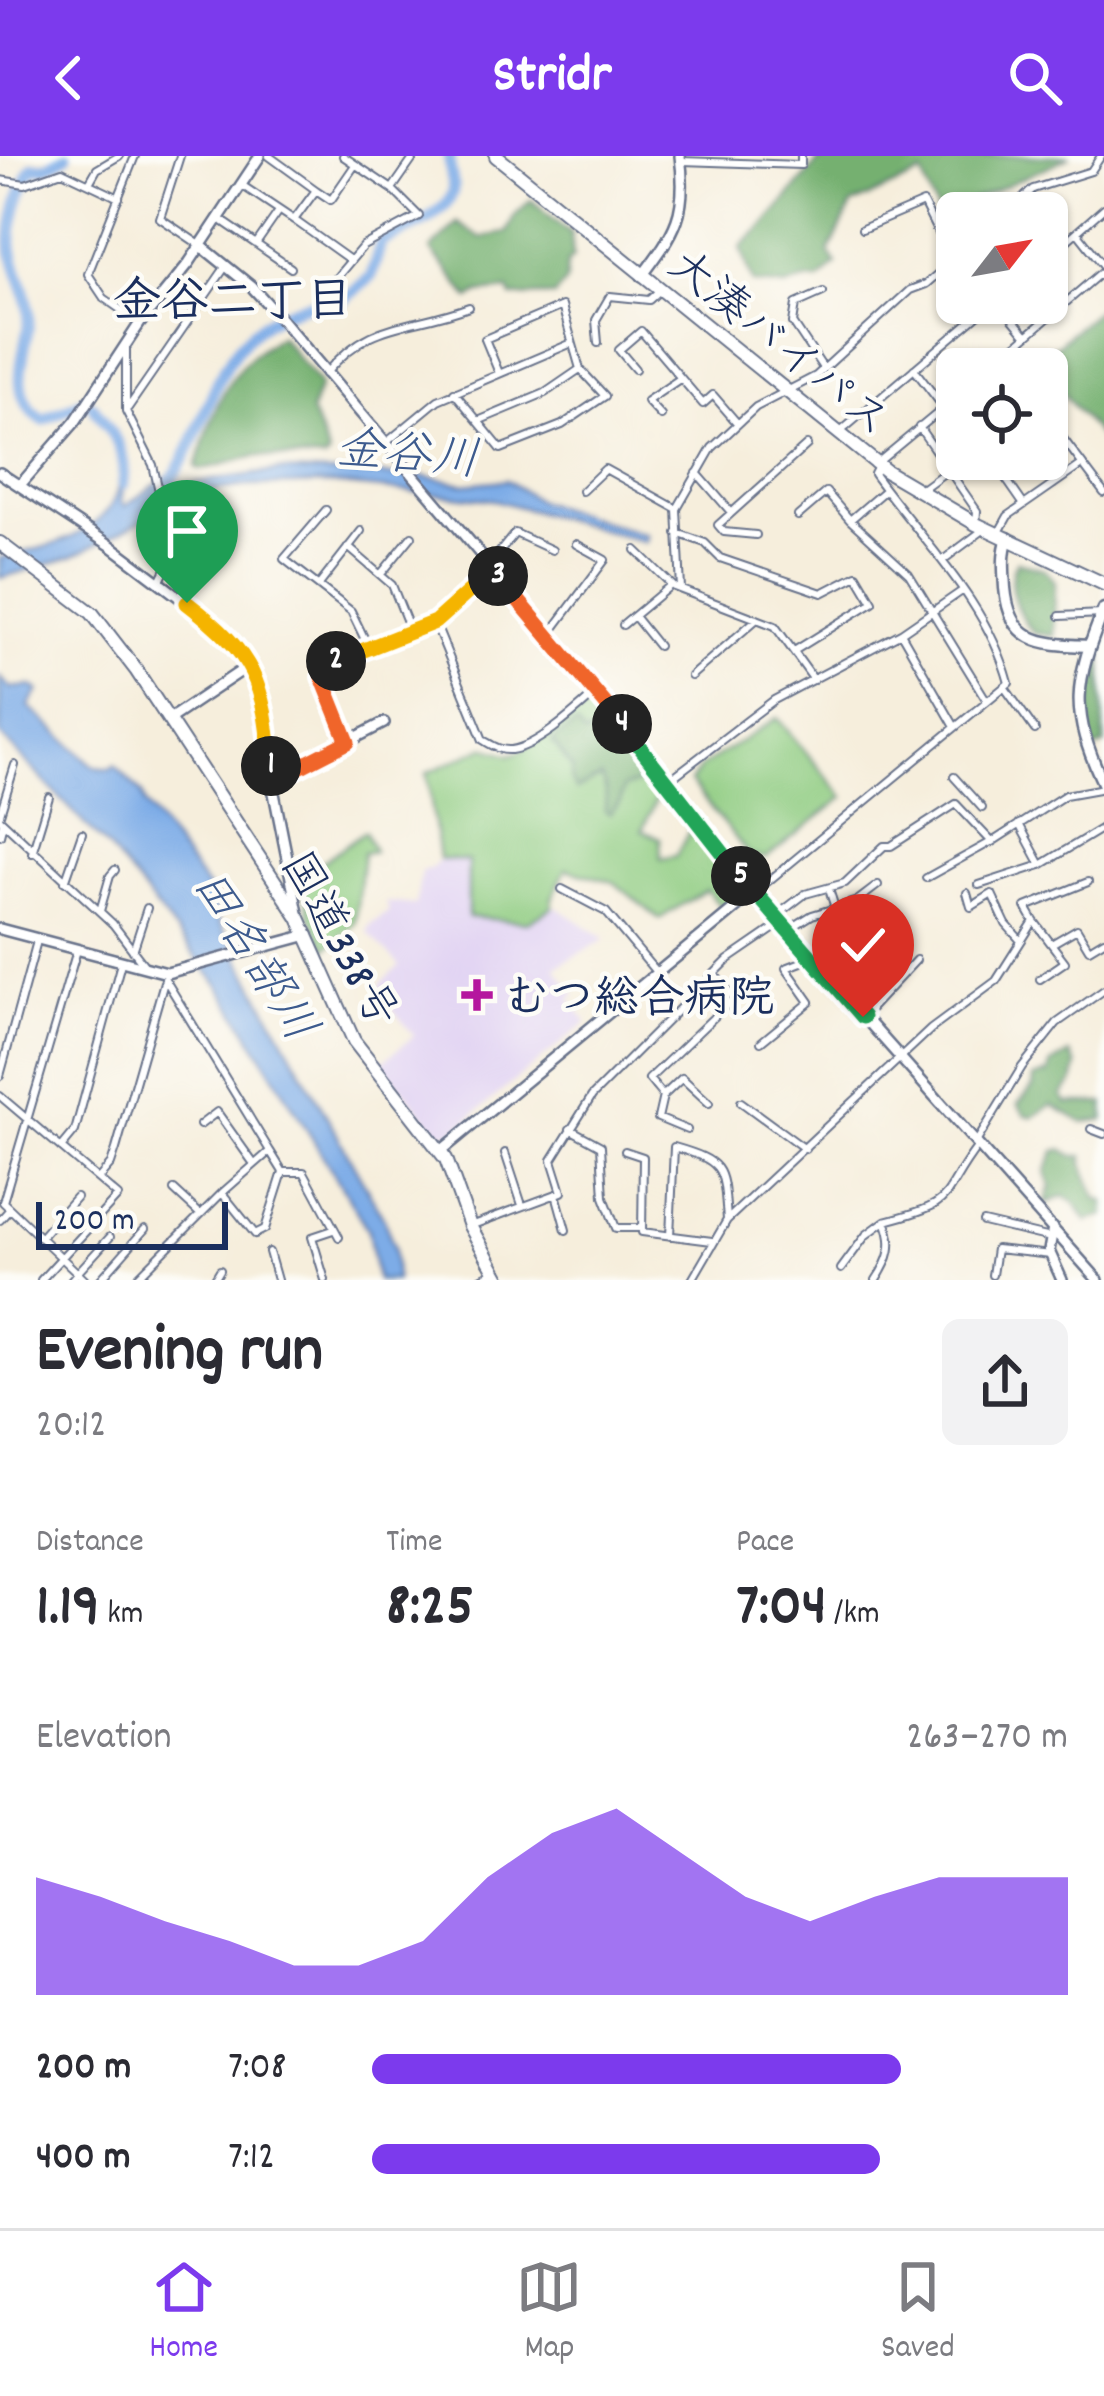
<!DOCTYPE html>
<meta charset="utf-8">
<style>
:root{--surface:#fff;--page:#f2f2f3;--text:#2b2b33;--muted:#7c7c81;--line:#e1e1e2;--accent:#7c3aed}
body{margin:0;font-family:Dekko,"Klee One",sans-serif;background:var(--page);color:var(--text);height:100vh;display:flex;flex-direction:column;font-size:45px;white-space:nowrap}
*{box-sizing:border-box;margin:0}
p{font-size:39px;color:var(--muted)}
.icon{flex:none;width:66px;height:66px;fill:none;stroke:currentColor;stroke-width:2;stroke-linecap:round;stroke-linejoin:round}
.map{position:relative;height:1124px;overflow:hidden}
.details{display:flex;flex-direction:column;background:var(--surface);flex:1}
.details>*{flex:none}
.needle{width:78px;rotate:59deg}
.controls{position:absolute;left:936px;top:36px;display:grid;gap:24px}
.controls a{display:grid;place-items:center;width:132px;height:132px;border-radius:18px;background:var(--surface);box-shadow:0 3px 9px #0004;font-size:60px}
.scale{position:absolute;left:36px;bottom:30px;width:192px;box-sizing:border-box;padding-left:12px;border:6px solid #1b2f5e;border-top:0;font-size:33px;line-height:42px;white-space:nowrap;color:#1b2f5e;-webkit-text-stroke:9px #fdfcf7;paint-order:stroke}
.pin{position:absolute;display:grid;place-items:center;width:102px;height:102px;color:#fff;margin:-123px -51px;border-radius:50% 50% 50% 0;rotate:-45deg;box-shadow:0 0 12px #0007}
.pin .icon{rotate:45deg}
.km{position:absolute;width:60px;height:60px;margin:-30px;border-radius:50%;background:#222;color:#fff;font-size:33px;line-height:60px;text-align:center}
.round{display:grid;place-items:center;flex:none;width:126px;height:126px;border-radius:18px;background:var(--page)}
.headline{display:flex;align-items:center;justify-content:space-between;height:204px;padding:0 36px}
h1{font-size:66px;font-weight:700;line-height:90px}
.figures{display:grid;grid-template-columns:repeat(3,1fr);gap:18px;height:204px;padding:12px 36px}
.figures div{display:grid;align-content:center}
.figures b{font-size:60px;font-weight:700}
.figures small{font-size:33px;font-weight:400}
.figures p{font-size:33px}
.chart{height:336px;padding:24px 36px}
.chart p{display:flex;justify-content:space-between}
.chart svg{width:100%;height:216px;margin-top:12px;fill:var(--accent);opacity:.7}
ul{padding:0 36px;list-style:none;font-size:39px}
li{display:grid;grid-template-columns:192px 144px 1fr;align-items:center;height:90px}
li i{height:30px;border-radius:15px;background:var(--accent)}
header{display:flex;justify-content:space-between;align-items:center;height:156px;padding:0 36px;background:var(--accent);color:#fff;font-size:54px;font-weight:700}
.menu{display:flex;justify-content:space-around;align-items:center;height:168px;border-top:3px solid var(--line);background:var(--surface);font-size:33px;color:var(--muted)}
.menu a{display:grid;justify-items:center;gap:6px}
.menu .on{color:var(--accent)}
.map>svg:first-child{display:block}
.built{fill:#e2d4f3}
.green{fill:#90cc82;stroke:#567e70;stroke-width:3}
.forest{fill:#74b070;stroke:#487067;stroke-width:3}
.water{fill:#7dace7;stroke:#4c6ea2;stroke-width:3}
.lines{fill:none;stroke-linecap:round;stroke-linejoin:round}
.river{stroke:#7dace7;stroke-width:12}
.street-casing{stroke:#68728a;stroke-width:10}
.secondary-casing{stroke:#68728a;stroke-width:14}
.primary-casing{stroke:#68728a;stroke-width:15}
.highway-casing{stroke:#68728a;stroke-width:16}
.street{stroke:#fff;stroke-width:6}
.secondary{stroke:#fff;stroke-width:9}
.primary{stroke:#fff;stroke-width:10}
.highway{stroke:#fff;stroke-width:12}
.split-1-casing{stroke:#fff;stroke-width:24}
.split-2-casing{stroke:#fff;stroke-width:24}
.split-3-casing{stroke:#fff;stroke-width:24}
.split-4-casing{stroke:#fff;stroke-width:24}
.split-5-casing{stroke:#fff;stroke-width:24}
.split-6-casing{stroke:#fff;stroke-width:24}
.split-1{stroke:#f5b400;stroke-width:15}
.split-2{stroke:#f0652b;stroke-width:15}
.split-3{stroke:#f5b400;stroke-width:15}
.split-4{stroke:#f0652b;stroke-width:15}
.split-5{stroke:#22a559;stroke-width:15}
.split-6{stroke:#22a559;stroke-width:15}
.poi-dot{fill:#b5179e;stroke:#fdfcf7;stroke-width:4.5}
.labels{text-anchor:middle;stroke-width:9;stroke-linejoin:round;paint-order:stroke}
.street-label{font-size:45px;fill:#1b2f5e;stroke:#fdfcf7}
.poi-label{font-size:45px;font-weight:bold;fill:#1b2f5e;stroke:#fdfcf7;text-anchor:start}
.neighbourhood-label{font-size:48px;font-weight:bold;fill:#1b2f5e;stroke:#fdfcf7}
.water-label{font-size:48px;font-style:italic;fill:#3d5b8e;stroke:#fdfcf7}
</style>
<header><svg class="icon" aria-label="back" viewBox="0 0 24 24"><path d="M15 5l-7 7 7 7"/></svg>Stridr<svg class="icon" aria-label="search" viewBox="0 0 24 24"><circle cx="10" cy="10" r="6"/><path d="M15 15l6 6"/></svg></header>
<div class="map">
<svg width="1104" height="1124" viewBox="0 0 1104 1124">
<rect width="100%" height="100%" fill="#fdfcf7"/>
<filter id="ink" filterUnits="userSpaceOnUse"><feTurbulence type="fractalNoise" baseFrequency=".00833" numOctaves="2"/><feDisplacementMap in="SourceGraphic" scale="24" xChannelSelector="R" yChannelSelector="G"/><feConvolveMatrix kernelMatrix="1 2 1 2 8 2 1 2 1" color-interpolation-filters="sRGB"/></filter>
<filter id="wash" filterUnits="userSpaceOnUse"><feTurbulence type="fractalNoise" baseFrequency=".004" numOctaves="4" result="noise"/><feDisplacementMap in="SourceGraphic" scale="48" xChannelSelector="R" yChannelSelector="G"/><feGaussianBlur stdDeviation="2.7" result="paint"/><feColorMatrix in="noise" values="0 0 0 0 0 0 0 0 0 0 0 0 0 0 0 0 0 1.4 0 .05"/><feComposite in="paint" operator="in"/></filter>
<g filter="url(#wash)">
<rect width="100%" height="100%" fill="#f6eedc"/>
<path class="built" d="M439 703 467 705 468 761 528 766 555 750 606 783 555 811 576 838 570 843 587 866 451 977 438 976 381 907 414 880 379 836 381 827 400 810 367 776 369 770 389 755 386 746 416 749 421 715 432 712Z"/>
<path class="green" d="M587 551H593L661 632 642 675 660 682 661 703 676 700 692 670 737 731V742L723 753 706 734 659 763 614 726 566 713 552 742 553 751 528 766 468 761V705L439 703 427 617 485 591 510 599 519 596Z
M777 562 844 641 766 702 749 699 690 626 701 611Z
M365 675 374 695 363 697 355 767 326 793 310 760 300 722Z"/>
<path class="forest" d="M823 0H1071L939 60 922 18 852 49 829 96 836 108 818 125 806 124 785 131 753 127 741 91 768 65Z
M531 44 571 77 573 101 567 107 566 126 554 140 512 141 509 134 479 137 470 143 431 94 457 67 482 82 507 76 514 60Z
M1104 148V287L1047 218V213L1037 206Z
M280 180 320 229 311 255 329 300 324 304 256 300 201 314 196 311C215 254 224 211 280 180Z
M1017 405 1044 413 1055 425 1054 480 1034 477C1017 459 1003 427 1017 405Z
M1101 486 1104 589 1093 594C1083 554 1084 524 1101 486Z
M576 569 585 579 594 576 642 620 636 628 624 631 620 646 610 658 605 655 606 635 601 621 576 634 571 625 572 612 552 585Z
M1070 898 1077 910 1073 927 1062 939 1067 947H1104V964L1082 966 1052 949 1033 961 1024 958 1018 948 1033 931 1034 922 1049 917 1051 908Z
M1062 993 1074 1000H1083V1009L1097 1042 1104 1045V1060L1087 1065 1075 1047 1064 1040 1045 1048 1051 1030 1046 1016 1055 995Z"/>
<path class="water" d="M126 313 121 346 125 350 168 320 177 329 278 315 428 321 464 328 507 324 538 345 647 379 645 386 495 344 330 328 245 330 195 337 72 401 0 422V402C37 394 89 384 111 349 118 338 120 324 126 313Z
M0 521 10 532 32 530 39 535 29 550 95 611 110 613 115 609 142 638 145 648 217 745 214 757 384 1063 394 1092 396 1124H377L368 1074 221 832 110 694 0 579Z"/>
<g class="lines">
<path class="river" d="M66 0 46 11H33C21 27 9 73 12 93 15 115 28 134 29 157 30 194 2 236 43 264L84 245
M93 250C110 274 130 298 123 328
M162 337C169 326 177 316 183 305 213 251 218 187 281 158 299 150 316 144 335 150L371 121 381 86C402 75 443 62 452 37 456 26 447 13 450 0"/>
</g>
</g>
<g filter="url(#ink)">
<g class="lines">
<defs>
<path id="street" d="M135 0 88 118 104 142 140 167
M180 0 160 62 200 89
M269 0 316 34
M343 0 392 33 415 0
M682 5 801 9V0
M0 24 25 28 62 15 119 42
M89 27 97 13 119 0
M240 28 294 64 316 34 331 44 355 9
M1007 57 1033 33 1091 15 1101 0
M218 62 291 112
M294 64 350 104
M862 73 923 47 937 75 957 97
M1077 76 1104 110
M256 88 279 55
M1047 102 1104 52
M326 134 363 90 419 60 392 33
M823 136 796 148 793 167 823 212
M999 147 1026 179
M598 187 596 164 610 140 649 144 660 134
M126 190V255L153 309 172 392 171 403 159 427
M635 213 619 194 641 175 703 248 713 239 738 268
M914 213 944 252
M988 213 1104 114
M325 218C372 162 408 174 469 151
M454 236 501 293 562 269 605 240 580 213 562 150 485 183 499 217
M128 252 226 110
M661 260 647 245 681 222
M1047 261 1104 337
M478 265 545 237 580 213
M919 271 977 355 976 368
M839 277 992 147
M387 286 438 244 572 187
M992 303 1024 349
M1037 303 1054 328
M697 317 730 355
M922 333 963 303
M885 334 850 364 909 418 987 545
M582 335 605 313 677 353
M326 354 284 403 351 455 369 492
M798 360 826 336 850 364
M677 377 705 387 720 402 822 437 857 419 873 446 794 495
M998 378 1008 360 1080 310
M756 379 724 376 718 369 807 289
M348 391 392 429 411 476
M636 394 674 431 775 470 814 524
M943 404 982 375
M490 408 515 377 552 394
M381 418 412 380
M319 429 361 375
M681 433 677 353 712 292 756 251 816 220 910 134 926 128 957 101
M634 460 658 490
M1060 460 1102 458
M435 467 483 584C492 589 500 595 511 594 537 591 577 554 596 537
M623 469 671 429
M901 477 955 571
M549 479 605 404 576 388
M691 520 757 463
M1005 532 1035 574
M954 621 982 652
M668 625 774 544 901 477 962 435
M0 658 15 609
M0 663 113 768 144 809
M1019 668 1041 709 1104 671
M0 679 3 667
M32 697 49 641
M926 722 991 686
M65 726 82 677
M979 729 1041 709
M562 733 606 756 656 816
M754 737 1009 527C987 445 922 385 874 318L882 303 957 241
M967 737 971 751 992 738 1006 768 1021 785
M835 752 857 745 878 729
M100 755 110 720 115 714
M776 760 805 738 845 727 884 690H891L956 648 992 686 1065 639 1104 632
M1034 765 1065 806 1040 823
M788 774 812 759 835 752 829 733
M1053 787 1077 773 1089 793 1104 784
M77 794 3 1046 85 1124
M133 795 147 752
M809 799 886 766
M863 861 916 804
M761 886 810 846 786 812 812 802
M0 920 37 785
M0 940 118 1040 41 1124
M663 940 682 922 709 947
M741 946 805 993
M200 969 217 956 254 1008
M570 973 601 990 604 1041 616 1072H641
M1091 973 1104 978
M687 974 658 962 663 940 649 923 734 842 715 819
M977 985 1022 911 1057 867 1104 834
M61 992 75 975 121 807
M270 995 283 1016H304L339 1081
M625 995 643 1001 642 1076 712 1085
M505 997 522 1049
M99 1022 111 1008 116 993 164 826
M174 1034 200 1058
M222 1037 255 1078 265 1073 283 1016
M556 1038 566 1074
M0 1064 9 1054
M983 1066 1051 1082
M470 1070 562 1036 552 1004 592 940 728 804 782 767
M670 1080 674 991C726 1006 723 1012 727 1064
M40 1082 76 1041
M269 1096 277 1124
M841 1113 866 1079 885 1065
M992 1119 996 1093 1051 1099
M71 1124 110 1081
M100 1124 145 1073
M135 1124 222 1037 270 995 165 823
M214 1124 220 1114
M325 1124 312 1081 333 1074
M479 1124 494 1116
M692 1124 727 1064 931 873 996 825 1034 765 1026 751 1088 726
M876 1124C890 1103 895 1088 885 1065 960 1046 937 1044 978 990"/>
<path id="secondary" d="M200 89 252 131 275 156 549 479 668 625 754 737 1098 1124
M642 120C676 75 688 57 680 0
M0 317 110 389 220 472 242 496 258 529 264 555 274 637 298 757
M20 329 75 266 140 167 189 107 260 0
M168 564 250 509
M348 586 324 528 327 511 435 466 492 414
M272 625 384 567
M0 773 167 817 308 779
M441 995 754 737
M1053 1072 1049 1095 1062 1124"/>
<path id="primary" d="M1008 382C1002 398 1004 415 1005 432 1010 488 1042 488 1089 490
M1104 453C1074 527 1069 555 1104 629"/>
<path id="highway" d="M496 0 886 315 976 368 1104 428
M0 387 92 457 136 514 299 762 354 885 446 1003 470 1070 500 1124"/>
</defs>
<use href="#street" class="street-casing"/>
<use href="#secondary" class="secondary-casing"/>
<use href="#primary" class="primary-casing"/>
<use href="#highway" class="highway-casing"/>
<use href="#street" class="street"/>
<use href="#secondary" class="secondary"/>
<use href="#primary" class="primary"/>
<use href="#highway" class="highway"/>
</g>
</g>
<g class="lines" filter="url(#ink)">
<defs>
<path id="split-1" d="M187 447C255 499 264 526 271 610"/>
<path id="split-2" d="M271 610 272 625 348 586 322 521 327 511 336 505"/>
<path id="split-3" d="M336 505 435 466 493 414 498 420"/>
<path id="split-4" d="M498 420 622 568"/>
<path id="split-5" d="M622 568 741 720"/>
<path id="split-6" d="M741 720 863 861"/>
</defs>
<use href="#split-1" class="split-1-casing"/>
<use href="#split-2" class="split-2-casing"/>
<use href="#split-3" class="split-3-casing"/>
<use href="#split-4" class="split-4-casing"/>
<use href="#split-5" class="split-5-casing"/>
<use href="#split-6" class="split-6-casing"/>
<use href="#split-1" class="split-1"/>
<use href="#split-2" class="split-2"/>
<use href="#split-3" class="split-3"/>
<use href="#split-4" class="split-4"/>
<use href="#split-5" class="split-5"/>
<use href="#split-6" class="split-6"/>
</g>
<path class="poi-dot" d="M471 821h12v12h12v12h-12v12h-12v-12h-12v-12h12z"/>
<g class="labels">
<g class="street-label">
<text transform="translate(781 185) rotate(39)" y="16">大湊バイパス</text>
<text transform="translate(342 782) rotate(61)" y="16">国道338号</text>
</g>
<g class="poi-label">
<text x="504" y="855">むつ総合病院</text>
</g>
<g class="neighbourhood-label">
<text x="233" y="159">金谷二丁目</text>
</g>
<g class="water-label">
<text transform="translate(408 295) rotate(5)" y="17">金谷川</text>
<text transform="translate(257 798) rotate(58)" y="17">田名部川</text>
</g>
</g>
</svg>
<div class="controls">
<a><svg class="needle" viewBox="-14 -14 28 28"><path d="M0-13l5 13h-10z" fill="#e53935"/><path d="M0 13l5-13h-10z" fill="#7c7c81"/></svg></a>
<a><svg class="icon" aria-label="locate" viewBox="0 0 24 24"><circle cx="12" cy="12" r="6"/><path d="M12 2v4M12 18v4M2 12h4M18 12h4"/></svg></a>
</div>
<div class="scale">200 m</div>
<div class="pin" style="left:187px;top:447px;background:#1e9e55"><svg class="icon" aria-label="arrive" viewBox="0 0 24 24"><path d="M6 21V4h12l-3 4 3 4H6"/></svg></div>
<div class="pin" style="left:863px;top:861px;background:#d93025"><svg class="icon" aria-label="check" viewBox="0 0 24 24"><path d="M5 12l5 5 9-10"/></svg></div>
<b class="km" style="left:271px;top:610px">1</b>
<b class="km" style="left:336px;top:505px">2</b>
<b class="km" style="left:498px;top:420px">3</b>
<b class="km" style="left:622px;top:568px">4</b>
<b class="km" style="left:741px;top:720px">5</b>
</div>
<section class="details">
<div class="headline"><div><h1>Evening run</h1><p>20:12</p></div><a class="round"><svg class="icon" aria-label="share" viewBox="0 0 24 24"><path d="M12 15V3M7 8l5-5 5 5M5 13v7h14v-7"/></svg></a></div>
<div class="figures">
<div><p>Distance</p><b>1.19<small> km</small></b></div>
<div><p>Time</p><b>8:25</b></div>
<div><p>Pace</p><b>7:04<small> /km</small></b></div>
</div>
<div class="chart"><p><span>Elevation</span>263–270 m</p>
<svg viewBox="0 0 160 44" preserveAspectRatio="none"><path d="M0 44V20L10 24L20 29L30 33L40 38L50 38L60 33L70 20L80 11L90 6L100 15L110 24L120 29L130 24L140 20L150 20L160 20V44z"/></svg>
</div>
<ul>
<li><b>200 m</b>7:08<i style="width:76%"></i></li>
<li><b>400 m</b>7:12<i style="width:73%"></i></li>
</ul>
</section>
<nav class="menu">
<a class="on"><svg class="icon" aria-label="home" viewBox="0 0 24 24"><path d="M3 11l9-7 9 7M6 9v11h12V9"/></svg>Home</a>
<a><svg class="icon" aria-label="map" viewBox="0 0 24 24"><path d="M3 6l6-2 6 2 6-2v14l-6 2-6-2-6 2zM9 4v14M15 6v14"/></svg>Map</a>
<a><svg class="icon" aria-label="saved" viewBox="0 0 24 24"><path d="M7 4h10v16l-5-4-5 4z"/></svg>Saved</a>
</nav>
